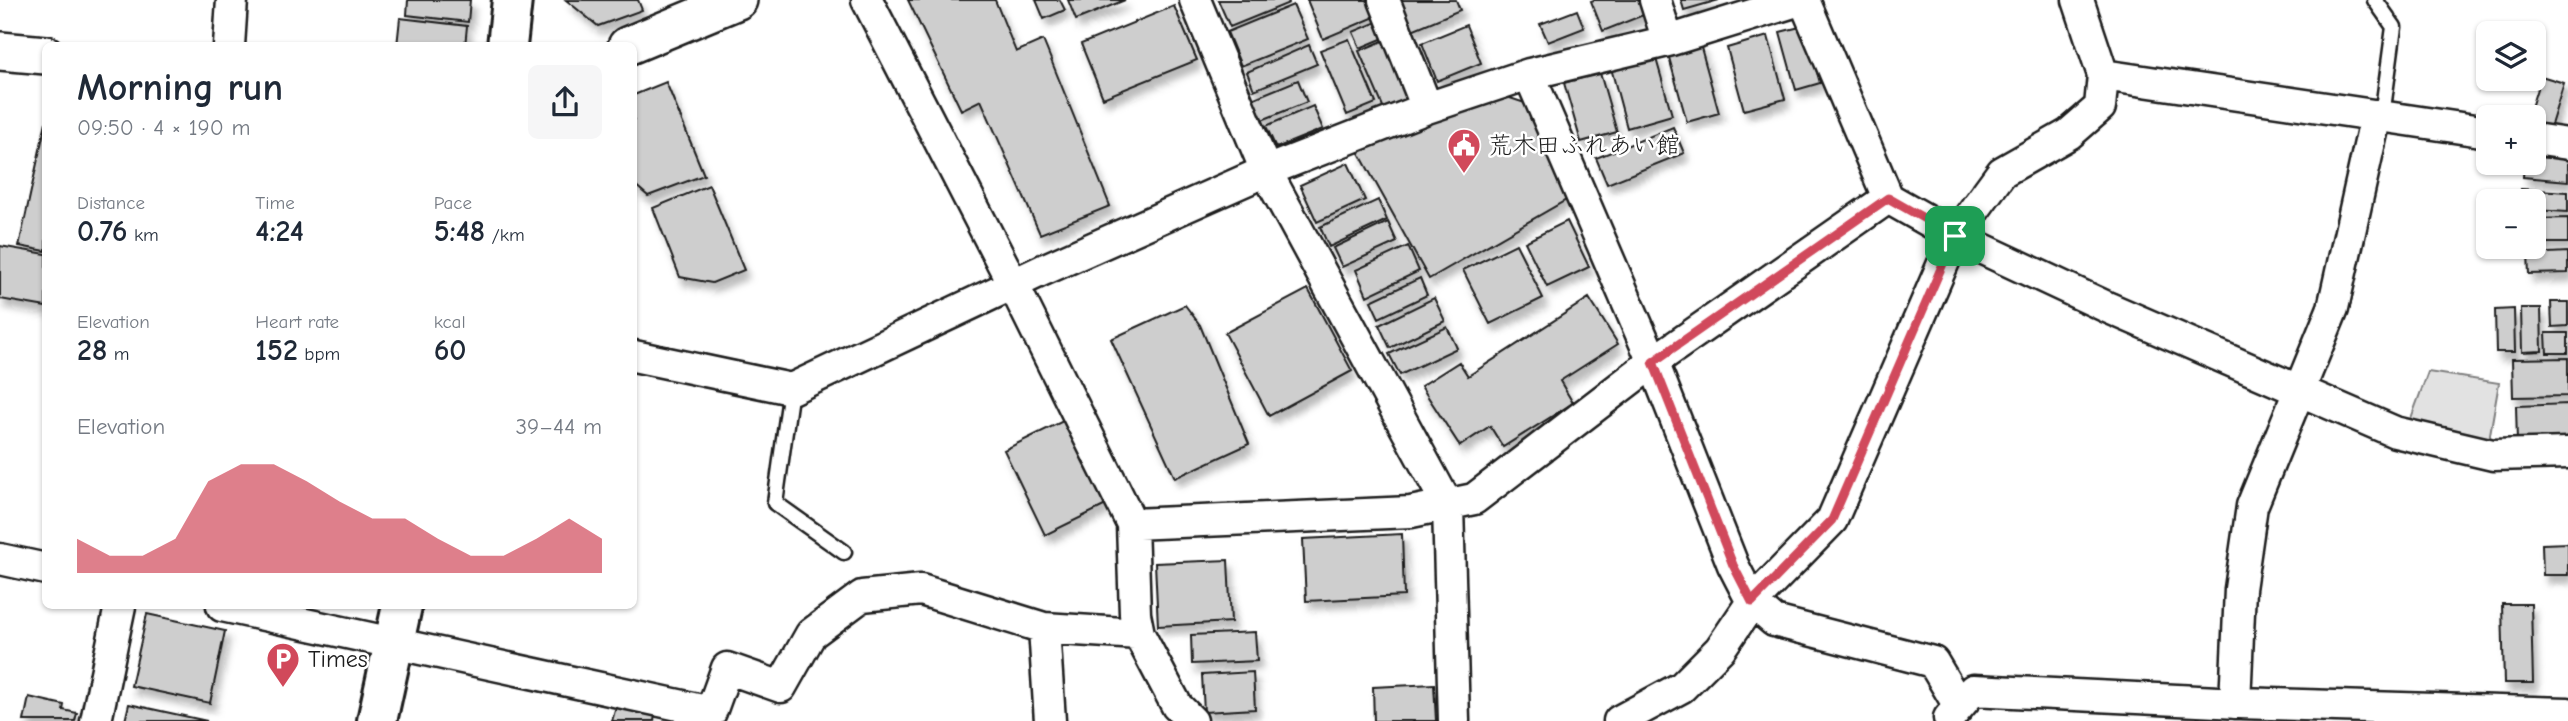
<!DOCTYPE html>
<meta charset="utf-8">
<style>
:root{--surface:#fff;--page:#f6f6f7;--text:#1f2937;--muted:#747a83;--accent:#d1495b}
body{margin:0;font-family:"Comic Neue","Klee One",sans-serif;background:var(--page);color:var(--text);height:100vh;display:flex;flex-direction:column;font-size:26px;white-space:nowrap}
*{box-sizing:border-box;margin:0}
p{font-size:23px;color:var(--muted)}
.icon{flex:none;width:38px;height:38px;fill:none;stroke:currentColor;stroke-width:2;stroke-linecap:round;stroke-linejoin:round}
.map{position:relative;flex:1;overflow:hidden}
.side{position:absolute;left:42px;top:42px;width:595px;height:567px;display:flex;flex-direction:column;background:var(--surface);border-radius:10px;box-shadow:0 2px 5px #0004}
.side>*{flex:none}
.tools{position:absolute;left:2476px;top:21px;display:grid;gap:14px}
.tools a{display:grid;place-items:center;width:70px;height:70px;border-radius:10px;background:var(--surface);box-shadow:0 2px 5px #0004;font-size:35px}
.pin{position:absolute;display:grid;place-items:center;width:60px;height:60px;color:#fff;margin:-30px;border-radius:14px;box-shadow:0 4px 10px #0006}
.round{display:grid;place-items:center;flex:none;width:74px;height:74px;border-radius:10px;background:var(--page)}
.overview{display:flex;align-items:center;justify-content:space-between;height:119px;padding:0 35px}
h1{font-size:38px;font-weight:800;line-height:52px}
.figures{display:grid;grid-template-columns:repeat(3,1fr);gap:10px;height:119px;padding:7px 35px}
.figures div{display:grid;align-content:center}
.figures b{font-size:30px;font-weight:800}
.figures small{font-size:19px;font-weight:400}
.figures p{font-size:19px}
.chart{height:196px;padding:14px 35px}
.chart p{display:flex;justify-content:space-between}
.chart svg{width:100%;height:126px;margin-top:7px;fill:var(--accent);opacity:.7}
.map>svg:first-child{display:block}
.green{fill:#e2e2e2;stroke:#7f7f7f;stroke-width:2}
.building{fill:#cecece;stroke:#1c1c1c;stroke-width:2;filter:url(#shadow)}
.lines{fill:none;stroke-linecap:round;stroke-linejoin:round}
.service-casing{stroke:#1c1c1c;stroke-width:19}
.minor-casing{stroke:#1c1c1c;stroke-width:35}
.tertiary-casing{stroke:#1c1c1c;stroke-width:42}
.primary-casing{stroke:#1c1c1c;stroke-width:44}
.service{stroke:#fff;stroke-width:14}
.minor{stroke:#fff;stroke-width:30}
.tertiary{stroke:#fff;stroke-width:37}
.primary{stroke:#fff;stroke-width:38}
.route-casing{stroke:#fff;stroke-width:14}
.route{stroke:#d1495b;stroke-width:9}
.labels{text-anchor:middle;stroke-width:5;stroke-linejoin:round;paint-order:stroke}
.poi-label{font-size:24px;fill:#1c1c1c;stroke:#fff;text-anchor:start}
</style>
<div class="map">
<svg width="2568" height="721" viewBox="0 0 2568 721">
<defs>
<filter id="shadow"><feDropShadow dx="4.5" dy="8" stdDeviation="3.5" flood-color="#0004"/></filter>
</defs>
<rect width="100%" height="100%" fill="#fff"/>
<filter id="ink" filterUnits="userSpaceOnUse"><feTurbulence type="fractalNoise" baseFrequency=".0143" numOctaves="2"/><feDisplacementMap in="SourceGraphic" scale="14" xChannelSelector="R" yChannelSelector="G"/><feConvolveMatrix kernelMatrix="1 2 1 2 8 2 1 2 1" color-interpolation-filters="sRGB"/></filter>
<g filter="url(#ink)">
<path class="green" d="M2428 372 2499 383 2489 440 2410 421Z"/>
<path class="building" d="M408 0H470L468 22 407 15Z
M566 0H638L642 10 598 26Z
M908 0H995L1016 52 1043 40 1110 206 1040 234 981 100 961 110Z
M1036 0H1060L1065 10 1044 19Z
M1068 0H1125L1076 20Z
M1218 0H1288L1289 3 1230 27Z
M1307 0H1377L1382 14 1323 39Z
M1400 0H1456L1460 10 1412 30Z
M1594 0H1641L1646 14 1603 31 1591 1Z
M1681 0H1719L1684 10Z
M1293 5 1308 39 1241 66 1227 32Z
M1174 6 1197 60 1103 98 1081 44Z
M1577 10 1584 28 1548 42 1540 24Z
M400 18 467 26 465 46H397Z
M1384 19 1391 35 1360 48 1353 32Z
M1466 25 1481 63 1437 81 1422 43Z
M1804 26 1820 83 1796 90 1780 32Z
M1768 36 1785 99 1744 110 1727 48Z
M1390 38 1414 96 1384 109 1359 51Z
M1349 39 1376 103 1347 115 1320 50Z
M1700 44 1719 113 1687 122 1668 54Z
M1309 45 1317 64 1254 90 1247 72Z
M1655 55 1672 115 1627 128 1611 68Z
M1600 73 1617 132 1581 142 1564 83Z
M2541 76 2564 83 2550 128 2534 123V117H2528Z
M1298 80 1307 102 1262 120 1252 99Z
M666 82 704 175 648 196 634 184V95Z
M1501 95 1525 103 1566 200 1429 279 1358 151Z
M1313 106 1323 129 1276 148 1266 126Z
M46 122V251L19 246Z
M1673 127 1684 153 1607 184 1596 158Z
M2534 157 2568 159V181L2523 177 2524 163H2534Z
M1348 163 1365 200 1317 222 1300 185Z
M709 185 744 270 712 283 680 277 653 208Z
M2521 189 2568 192V212L2534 210V201H2520Z
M1378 200 1387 220 1329 247 1320 227Z
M2568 218V243H2534V219Z
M1567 221 1589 267 1547 287 1525 242Z
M1388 222 1397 242 1342 267 1333 248Z
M1516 244 1543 298 1490 324 1463 270Z
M0 246 46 254V307L0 299Z
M1408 246 1419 271 1367 296 1356 270Z
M2568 252V273L2529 274 2528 254Z
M1420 278 1427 295 1379 318 1371 301Z
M1308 289 1352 371 1269 416 1225 333Z
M1434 298 1445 321 1390 348 1379 325Z
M1589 298 1618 344 1560 381 1573 403 1503 447 1490 426 1460 446 1421 386 1459 362 1468 376Z
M2551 302H2568V326L2552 327Z
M1185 305 1200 325 1249 444 1175 478 1111 339Z
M2521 308H2541L2542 351 2522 352Z
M2514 309 2515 352H2496L2495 310Z
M1447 327 1457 348 1400 375 1389 354Z
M2546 333H2568V353H2547Z
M2568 358V396L2513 397 2512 359Z
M2568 404V440L2517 442 2516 406Z
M1065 420 1106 505 1045 535 1004 450Z
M1402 534 1404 596 1306 601 1303 539Z
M2568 543V575H2543L2542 544Z
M1228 560 1231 622 1158 626 1155 563Z
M2502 604H2531L2533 683H2504Z
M147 614 225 631 210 703 131 686Z
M1255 632 1257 661 1192 664 1191 635Z
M1253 672 1255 709 1204 712 1202 675Z
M1434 684 1436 721H1374L1373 687Z
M29 697 64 705 63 710 77 713 75 721H24Z
M129 704 207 721H125Z
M616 707 655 715 654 721H612Z"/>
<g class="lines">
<defs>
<path id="service" d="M2375 0 2394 27 2382 116
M791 389 775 503 844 552"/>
<path id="minor" d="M1195 0 1266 171 1448 506 1454 721
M1384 0 1427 108
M1655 0 1668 41
M1804 0 1888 198 1955 236 2109 308 2395 432 2493 455 2568 453
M229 46 232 0
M1529 74 1653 362 1733 565 1752 602 1774 621 1933 662 1959 706
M2103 75 2488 132
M2534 139 2568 144
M634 356 791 389 1043 270 1266 171 1427 108 1529 74 1668 41 1800 0
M1132 524 1411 512 1474 499 1653 362 1888 198
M0 559 46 569
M222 606 711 712
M1044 628 1050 721
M1139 634 1177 706 1192 721
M2235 703 2240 589 2252 506 2333 308 2376 115
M1949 718 1973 690 2239 703 2568 713
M96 721 120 606
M703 721 711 712 727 668 781 687 811 634 862 596 921 590 1044 628 1139 634 1135 614 1132 524 1013 284 867 0
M1619 721 1682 687 1720 649 1752 602 1832 520 1955 236 2002 172 2069 134 2100 107 2103 75 2078 0"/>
<path id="tertiary" d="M627 46 738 0
M0 51 46 55"/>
<path id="primary" d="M507 46 512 0
M377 721 402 606"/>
</defs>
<use href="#service" class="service-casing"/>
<use href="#minor" class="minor-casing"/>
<use href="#tertiary" class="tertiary-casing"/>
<use href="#primary" class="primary-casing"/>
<use href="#service" class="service"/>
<use href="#minor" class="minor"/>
<use href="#tertiary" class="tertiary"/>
<use href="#primary" class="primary"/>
</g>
</g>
<g class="lines" filter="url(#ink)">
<defs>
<path id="route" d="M1888 198 1955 236 1832 520 1752 602 1733 565 1653 362Z"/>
</defs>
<use href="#route" class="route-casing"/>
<use href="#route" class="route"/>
</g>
<defs>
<symbol id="civic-pin" viewBox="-11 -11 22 30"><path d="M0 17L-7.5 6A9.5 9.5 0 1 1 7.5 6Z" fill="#d1495b" stroke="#fff"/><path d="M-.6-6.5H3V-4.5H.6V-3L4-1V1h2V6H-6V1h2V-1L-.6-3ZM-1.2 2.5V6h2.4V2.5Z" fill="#fff"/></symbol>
<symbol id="parking-pin" viewBox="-11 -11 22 30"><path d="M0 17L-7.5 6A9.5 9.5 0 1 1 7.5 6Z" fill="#d1495b" stroke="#fff"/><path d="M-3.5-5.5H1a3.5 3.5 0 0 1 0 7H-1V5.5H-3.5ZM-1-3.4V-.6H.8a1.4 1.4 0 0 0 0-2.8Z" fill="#fff"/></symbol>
</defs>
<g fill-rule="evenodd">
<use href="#civic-pin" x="1445" y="126" width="38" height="52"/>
<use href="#parking-pin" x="264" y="640" width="38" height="52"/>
</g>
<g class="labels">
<g class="poi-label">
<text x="1488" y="153">荒木田ふれあい館</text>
<text x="308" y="667">Times</text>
</g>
</g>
</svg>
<div class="tools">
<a><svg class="icon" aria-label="layers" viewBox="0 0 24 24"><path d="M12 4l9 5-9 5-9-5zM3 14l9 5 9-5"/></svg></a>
<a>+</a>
<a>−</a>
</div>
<div class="pin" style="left:1955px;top:236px;background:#1e9e55"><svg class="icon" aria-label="arrive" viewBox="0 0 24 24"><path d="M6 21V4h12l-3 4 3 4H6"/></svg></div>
<section class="side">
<div class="overview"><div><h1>Morning run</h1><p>09:50 · 4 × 190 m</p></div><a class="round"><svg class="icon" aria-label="share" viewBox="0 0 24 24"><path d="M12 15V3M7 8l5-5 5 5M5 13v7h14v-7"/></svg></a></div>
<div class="figures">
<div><p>Distance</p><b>0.76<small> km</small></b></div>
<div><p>Time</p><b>4:24</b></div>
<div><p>Pace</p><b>5:48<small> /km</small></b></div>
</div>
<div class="figures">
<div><p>Elevation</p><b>28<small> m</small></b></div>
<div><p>Heart rate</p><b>152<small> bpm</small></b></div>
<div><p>kcal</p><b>60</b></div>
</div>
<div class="chart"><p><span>Elevation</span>39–44 m</p>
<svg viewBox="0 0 160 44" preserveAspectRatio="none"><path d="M0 44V32L10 38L20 38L30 32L40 12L50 6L60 6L70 12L80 19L90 25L100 25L110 32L120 38L130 38L140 32L150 25L160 32V44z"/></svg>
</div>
</section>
</div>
